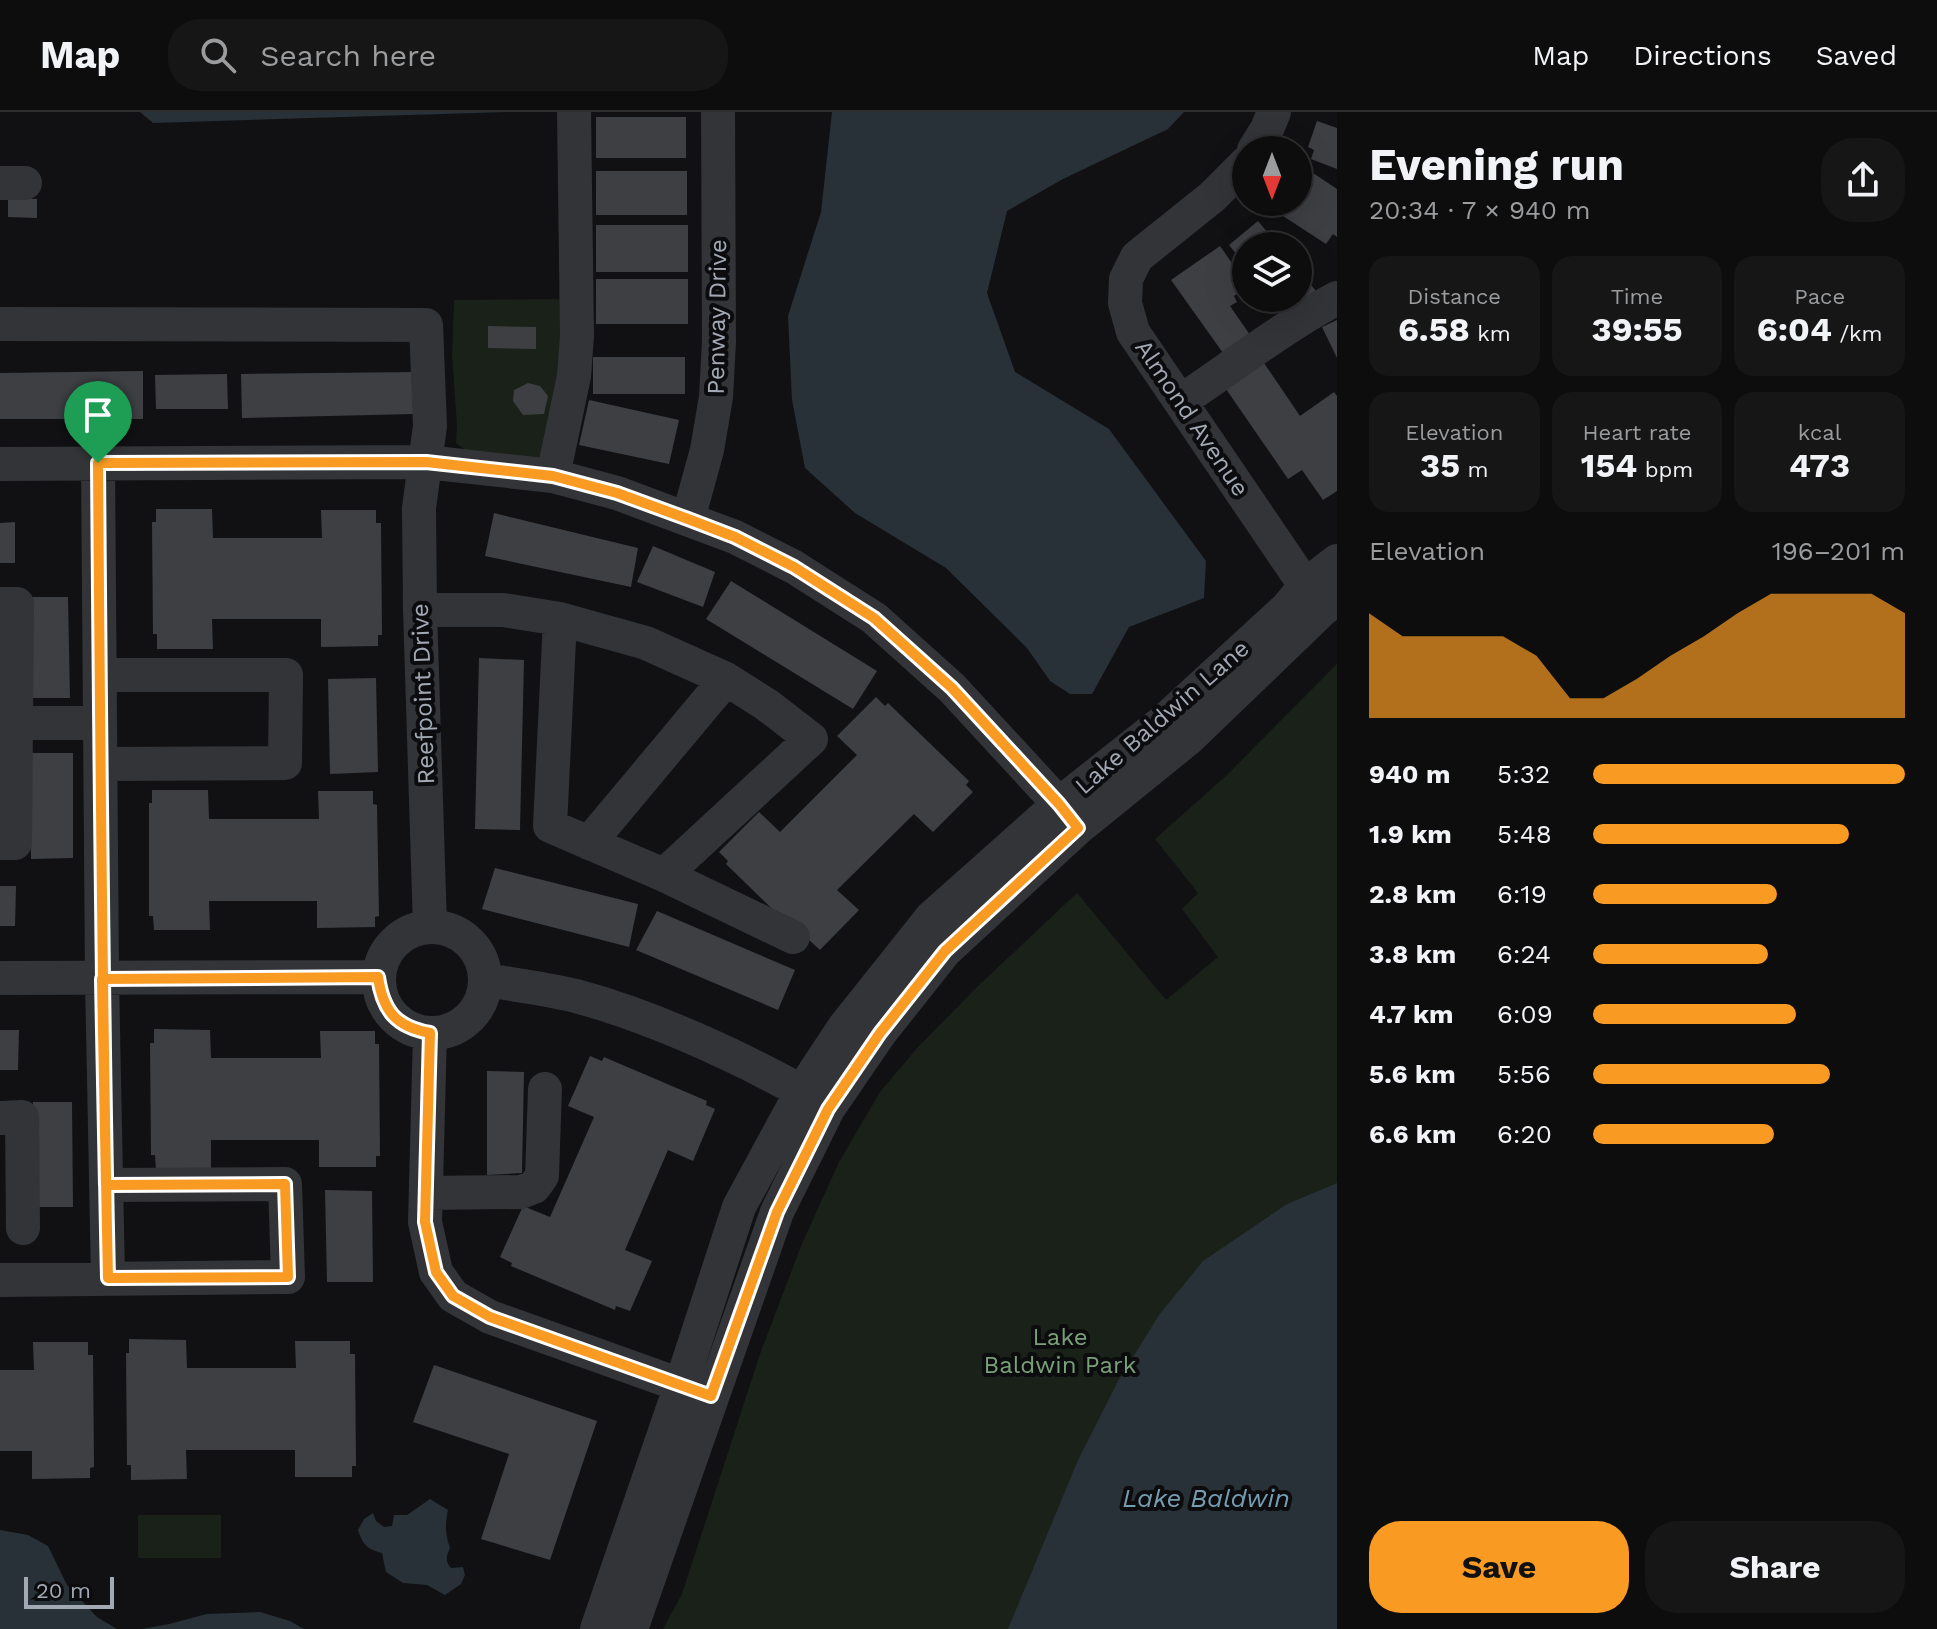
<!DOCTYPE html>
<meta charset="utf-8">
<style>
:root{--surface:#0d0d0e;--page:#161617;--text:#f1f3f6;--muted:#9a9c9e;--line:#2d2d2e;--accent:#f99a23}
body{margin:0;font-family:"Work Sans",sans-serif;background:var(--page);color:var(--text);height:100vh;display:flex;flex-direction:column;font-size:30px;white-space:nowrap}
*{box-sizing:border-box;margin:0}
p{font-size:26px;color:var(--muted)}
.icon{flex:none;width:44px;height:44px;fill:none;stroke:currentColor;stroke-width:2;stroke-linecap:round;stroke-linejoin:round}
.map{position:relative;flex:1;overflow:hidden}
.sheet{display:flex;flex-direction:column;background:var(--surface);width:600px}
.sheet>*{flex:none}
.needle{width:52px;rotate:180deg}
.buttons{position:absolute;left:1232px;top:24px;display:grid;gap:16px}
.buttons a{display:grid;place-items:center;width:80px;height:80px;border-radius:50%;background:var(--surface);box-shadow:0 8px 32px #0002,0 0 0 2px var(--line);font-size:40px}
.scale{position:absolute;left:24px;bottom:20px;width:90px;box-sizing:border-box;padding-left:8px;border:4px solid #a2a9b4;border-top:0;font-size:22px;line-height:28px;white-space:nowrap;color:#a2a9b4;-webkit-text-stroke:6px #0c0c0e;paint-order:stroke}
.pin{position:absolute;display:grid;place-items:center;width:68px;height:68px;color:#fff;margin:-82px -34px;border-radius:50% 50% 50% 0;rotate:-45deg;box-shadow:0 0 8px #0007}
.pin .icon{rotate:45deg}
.round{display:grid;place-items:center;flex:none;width:84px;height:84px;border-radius:32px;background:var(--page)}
.head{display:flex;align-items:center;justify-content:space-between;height:136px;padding:0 32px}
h1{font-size:44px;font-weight:700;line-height:60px}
.stats{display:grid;grid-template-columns:repeat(3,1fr);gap:12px;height:136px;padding:8px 32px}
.stats div{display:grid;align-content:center;border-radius:20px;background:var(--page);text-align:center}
.stats b{font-size:34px;font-weight:700}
.stats small{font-size:22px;font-weight:400}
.stats p{font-size:22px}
.chart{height:224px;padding:16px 32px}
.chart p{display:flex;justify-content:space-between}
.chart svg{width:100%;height:144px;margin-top:8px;fill:var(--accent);opacity:.7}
.action{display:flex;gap:16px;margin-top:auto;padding:16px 32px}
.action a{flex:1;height:92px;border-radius:32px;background:var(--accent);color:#111;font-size:32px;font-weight:700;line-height:92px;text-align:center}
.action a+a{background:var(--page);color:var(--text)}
ul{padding:0 32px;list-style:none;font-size:26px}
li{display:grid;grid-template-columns:128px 96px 1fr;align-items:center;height:60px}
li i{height:20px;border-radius:10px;background:var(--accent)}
header{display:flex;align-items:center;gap:48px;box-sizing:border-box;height:112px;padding:0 40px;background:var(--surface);border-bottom:2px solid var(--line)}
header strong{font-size:38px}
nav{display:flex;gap:44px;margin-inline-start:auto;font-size:28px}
.search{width:560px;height:72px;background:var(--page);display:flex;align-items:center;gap:20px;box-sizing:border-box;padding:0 28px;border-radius:32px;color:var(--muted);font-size:30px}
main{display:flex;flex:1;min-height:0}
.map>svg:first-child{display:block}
.green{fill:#192119}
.water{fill:#273137}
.building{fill:#3d3f43}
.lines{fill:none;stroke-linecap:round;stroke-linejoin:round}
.minor{stroke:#323438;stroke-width:34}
.route-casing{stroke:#fff;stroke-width:16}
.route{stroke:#f99a23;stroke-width:10}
.labels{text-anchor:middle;stroke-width:8;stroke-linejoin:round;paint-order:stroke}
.street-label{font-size:24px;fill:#a2a9b4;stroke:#0c0c0e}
.park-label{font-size:24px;fill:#79a078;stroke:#0c0c0e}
.water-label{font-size:26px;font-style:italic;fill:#769cb1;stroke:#0c0c0e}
</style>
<header>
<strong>Map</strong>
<div class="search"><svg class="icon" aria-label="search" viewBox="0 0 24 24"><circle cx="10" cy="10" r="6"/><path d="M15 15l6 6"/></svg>Search here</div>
<nav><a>Map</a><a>Directions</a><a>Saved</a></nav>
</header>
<main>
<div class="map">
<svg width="1337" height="1517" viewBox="0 0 1337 1517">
<rect width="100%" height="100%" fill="#111113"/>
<path class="green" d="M555 187 570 188 551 337 535 350 470 342 456 331 457 313 452 243 454 188Z
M1337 552V1486L1308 1517H663L682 1482 760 1242 801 1134 839 1050 880 980 918 935 978 874 1077 781 1166 888 1218 845 1182 797 1198 781 1155 727 1227 663Z
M138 1403H221V1446H138Z"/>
<path class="water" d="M140 0H507L153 11Z
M832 0H1184L1168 17 1063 67 1007 99 987 181 1015 260 1109 317 1206 449 1204 486 1129 515 1092 582H1070L1050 569 1027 536 946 456 855 401 805 356 792 288 788 204 821 100Z
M1337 1071V1517H1008L1078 1348 1118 1269 1159 1203 1203 1149 1287 1092Z
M430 1387 448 1398C445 1412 445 1422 450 1436 446 1445 445 1449 451 1456L463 1455 465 1463 461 1472 445 1483 427 1473 403 1471 386 1460 382 1441C367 1437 363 1433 358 1418L364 1407 373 1401 376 1409 384 1415 392 1414 394 1403H407Z
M0 1418 28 1423 48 1434 67 1473 97 1505 117 1517H0Z
M260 1500 290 1509 304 1517H142L169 1512 207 1502Z"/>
<path class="building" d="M596 5H686V46H596Z
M1317 9 1337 16V57L1311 47 1314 38 1308 35Z
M1298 51 1337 77V125L1333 122 1326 132 1266 93 1268 90H1298Z
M596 59H687V103H596Z
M8 86 37 87V106L8 105Z
M1258 109 1279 134H1246V154L1229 133Z
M596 113H688V160H596Z
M1220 134 1246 171V176L1234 184 1237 190 1230 194 1255 230 1228 248 1171 168Z
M1298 157 1316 179 1287 203 1273 186H1298Z
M596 167H688V212H596Z
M1337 208V246L1322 215Z
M488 214 536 215V237L488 236Z
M593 245H685V282H593Z
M1264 251 1300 304 1334 280 1337 284V379L1323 388 1302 358 1288 367 1226 277Z
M143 259V307H0V261Z
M413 260 414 302 242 306 241 262Z
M227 262 228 297H156L155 263Z
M528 271 540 274 548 284 544 302 523 303 513 289 514 278Z
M589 288 679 308 669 352 579 333Z
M156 397H212L213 426H322L321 398H376V411H381L382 523H378V534L321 535V507H212L213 537H157V522H153L152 410H156Z
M494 401 638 436 631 475 485 444Z
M15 410V451H0V411Z
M653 434 715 460 703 495 637 470Z
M731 469 877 559 853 597 706 507Z
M32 485H68L70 586H32Z
M479 546 524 548 520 718 475 717Z
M376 566 378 660 330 662 328 567Z
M876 585 885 594 888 591 969 669 966 673 973 680 933 720 914 702 837 778 859 798 820 838 808 827 806 830 726 752 728 749 719 740 759 700 780 720 857 643 837 624Z
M31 641H73V746L31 747Z
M152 678H208L209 707H319L318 679H373V692L377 693 379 804 375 805V815L317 816V789H209L210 818H154L153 804H149V691H152Z
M495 756 638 792 629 835 482 797Z
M0 774H16L15 814H0Z
M657 799 795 858 778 898 636 838Z
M154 917 210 918 211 946H321L320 919H375V932H379L380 1044H376V1055H319V1028H211V1057L156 1058 155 1043H151L150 931H154Z
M0 918H19L18 958H0Z
M590 944 602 949 604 945 707 989 706 993 715 997 693 1049 668 1038 625 1138 652 1149 630 1199 616 1194 615 1198 511 1154 512 1151 500 1145 523 1094 550 1105 594 1005 568 994Z
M487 959 524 960 522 1061 487 1063Z
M33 990H72L73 1095H33Z
M325 1078 372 1079 373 1170H327Z
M129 1227 186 1228 187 1256H296L295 1229H350V1242H355L356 1354H352V1365H295V1338H186L187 1367 131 1368V1353H127L126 1241H129Z
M33 1230H88V1243H93L94 1355 90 1356V1366L32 1367V1339H0V1258H34Z
M434 1253 597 1309 550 1448 481 1427 509 1342 413 1310Z"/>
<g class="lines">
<path class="minor" d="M1254 38 1267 17 1274 0
M1246 51 1212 85 1137 145 1126 167 1125 191 1133 220 1317 491
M0 71H25
M0 212 426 213 430 314 419 396 420 498 430 815
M1181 289C1233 254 1282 216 1337 186
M98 351 102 867 108 1166
M0 352 426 350 553 364 617 381 735 425 794 455 874 506 952 576 1059 692 1073 710
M553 364 574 264 577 224 574 0
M688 407 707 338 716 285 719 229 718 0
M0 492H17L15 731H0
M420 498H503L560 507 646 531 726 567 767 593 811 627 664 763
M560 507 550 714 664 763 793 825
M100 563H286L285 651 101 652
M16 611H100
M589 731 726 567
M379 868a53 53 0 1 1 106 0a53 53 0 1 1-106 0Z
M0 866 378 865
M486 868C516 873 547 877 576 884 635 900 692 924 747 951 772 964 798 976 821 992
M430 921 425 1110 436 1160 453 1184 490 1205 703 1281
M0 1006 22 1005 23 1116
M426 1081 521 1080 534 1075 542 1064 545 977
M0 1168 288 1165 285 1072 106 1073
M597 1517 681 1273 739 1095 802 979 845 914 931 806 1059 692 1164 609 1287 496 1306 473 1337 449
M631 1517 777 1100 828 997 880 921 945 839 1078 716 1189 626 1322 498 1337 486"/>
</g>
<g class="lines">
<defs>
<path id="route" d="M98 351C100 623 102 895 108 1166L288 1165 285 1072 106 1073 102 867 378 865C383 899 396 915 430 921L425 1110 436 1160 453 1184 490 1205 711 1284 777 1100 828 997 880 921 945 839 1078 716 1059 692 952 576 874 506 794 455 735 425 688 407 617 381 553 364 426 350 98 351"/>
</defs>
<use href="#route" class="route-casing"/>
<use href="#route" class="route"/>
</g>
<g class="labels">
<g class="street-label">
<text transform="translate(717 205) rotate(-89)" y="8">Penway Drive</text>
<text transform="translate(1192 306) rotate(56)" y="8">Almond Avenue</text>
<text transform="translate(423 582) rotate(-92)" y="8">Reefpoint Drive</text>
<text transform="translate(1162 605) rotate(-41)" y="8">Lake Baldwin Lane</text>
</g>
<g class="park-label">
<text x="1060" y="1233">Lake<tspan x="1060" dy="28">Baldwin Park</tspan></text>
</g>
<g class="water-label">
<text x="1206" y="1395">Lake Baldwin</text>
</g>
</g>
</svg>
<div class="buttons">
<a><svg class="needle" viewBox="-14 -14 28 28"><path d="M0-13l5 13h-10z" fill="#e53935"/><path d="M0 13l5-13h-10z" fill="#9a9c9e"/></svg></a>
<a><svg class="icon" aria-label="layers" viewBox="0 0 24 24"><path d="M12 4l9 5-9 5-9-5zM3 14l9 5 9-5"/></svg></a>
</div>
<div class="scale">20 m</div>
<div class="pin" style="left:98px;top:351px;background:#1e9e55"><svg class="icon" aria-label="arrive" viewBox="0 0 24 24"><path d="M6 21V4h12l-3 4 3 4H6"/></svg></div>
</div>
<section class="sheet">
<div class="head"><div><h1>Evening run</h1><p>20:34 · 7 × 940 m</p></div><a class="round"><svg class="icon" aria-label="share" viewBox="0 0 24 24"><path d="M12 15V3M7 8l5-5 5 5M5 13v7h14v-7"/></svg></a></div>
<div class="stats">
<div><p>Distance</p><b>6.58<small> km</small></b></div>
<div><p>Time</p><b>39:55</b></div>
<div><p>Pace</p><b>6:04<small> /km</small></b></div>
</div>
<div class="stats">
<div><p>Elevation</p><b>35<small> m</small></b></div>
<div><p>Heart rate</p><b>154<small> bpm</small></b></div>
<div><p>kcal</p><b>473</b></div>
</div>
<div class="chart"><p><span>Elevation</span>196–201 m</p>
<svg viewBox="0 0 160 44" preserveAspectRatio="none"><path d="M0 44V12L10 19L20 19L30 19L40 19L50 25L60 38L70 38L80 32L90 25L100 19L110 12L120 6L130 6L140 6L150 6L160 12V44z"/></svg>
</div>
<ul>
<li><b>940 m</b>5:32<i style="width:100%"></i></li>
<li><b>1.9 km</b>5:48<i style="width:82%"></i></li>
<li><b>2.8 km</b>6:19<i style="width:59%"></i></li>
<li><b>3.8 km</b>6:24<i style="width:56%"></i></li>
<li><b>4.7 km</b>6:09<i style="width:65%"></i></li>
<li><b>5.6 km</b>5:56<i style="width:76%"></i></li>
<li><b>6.6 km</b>6:20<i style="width:58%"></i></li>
</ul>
<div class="action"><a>Save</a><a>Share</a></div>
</section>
</main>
